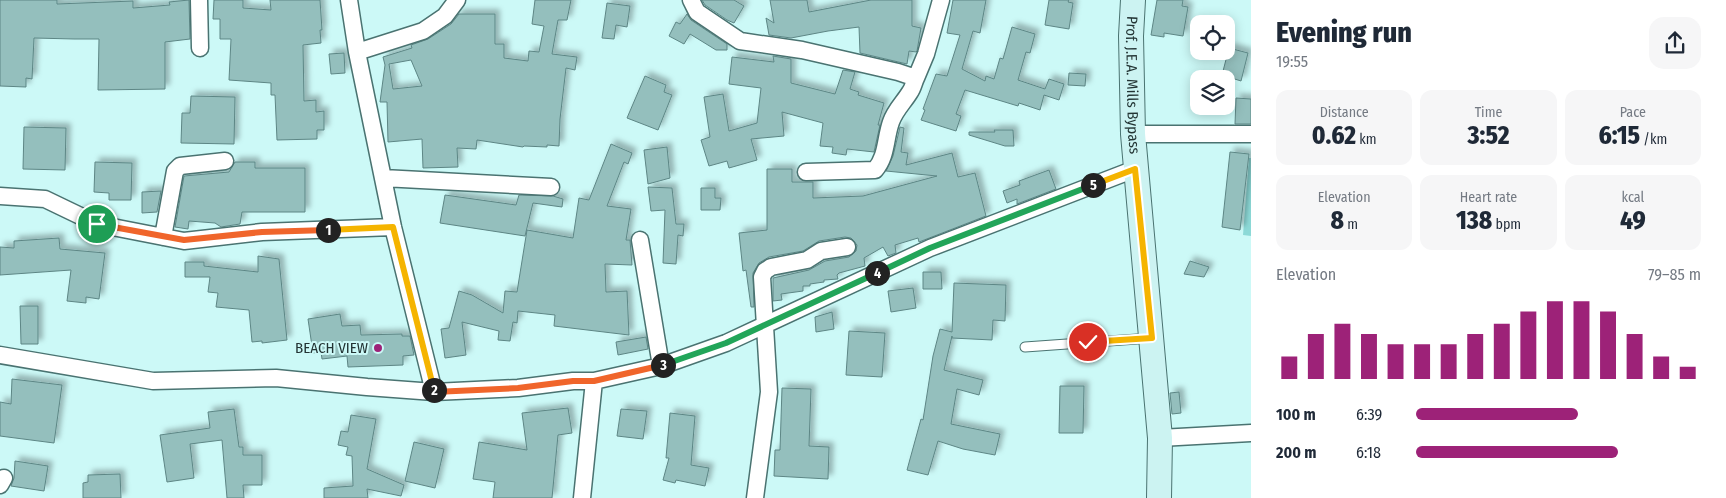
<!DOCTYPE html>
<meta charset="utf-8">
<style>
:root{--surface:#fff;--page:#f6f6f7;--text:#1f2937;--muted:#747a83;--accent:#9d2278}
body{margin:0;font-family:"Fira Sans Condensed",sans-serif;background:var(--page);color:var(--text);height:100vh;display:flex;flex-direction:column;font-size:19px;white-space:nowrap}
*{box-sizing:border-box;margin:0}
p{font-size:16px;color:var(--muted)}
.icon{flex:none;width:28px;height:28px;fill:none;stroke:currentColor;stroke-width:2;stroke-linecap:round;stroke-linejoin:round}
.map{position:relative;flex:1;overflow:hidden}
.panel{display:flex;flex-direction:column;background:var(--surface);width:475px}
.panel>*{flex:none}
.buttons{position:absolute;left:1190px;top:15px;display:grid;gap:10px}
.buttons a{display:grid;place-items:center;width:45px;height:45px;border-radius:10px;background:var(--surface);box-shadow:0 2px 12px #0003;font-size:25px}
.pin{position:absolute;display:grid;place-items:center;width:42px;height:42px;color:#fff;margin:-21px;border:2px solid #fff;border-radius:50%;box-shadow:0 1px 5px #0007}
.km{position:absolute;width:25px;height:25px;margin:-12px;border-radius:50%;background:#222;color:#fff;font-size:14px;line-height:25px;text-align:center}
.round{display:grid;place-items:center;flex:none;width:52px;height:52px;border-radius:15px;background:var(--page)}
.summary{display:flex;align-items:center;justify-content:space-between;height:85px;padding:0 25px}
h1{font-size:28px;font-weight:800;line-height:38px}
.figures{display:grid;grid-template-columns:repeat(3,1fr);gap:8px;height:85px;padding:5px 25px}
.figures div{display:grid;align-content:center;border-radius:12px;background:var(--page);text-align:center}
.figures b{font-size:25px;font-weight:800}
.figures small{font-size:14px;font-weight:400}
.figures p{font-size:14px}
.chart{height:140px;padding:10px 25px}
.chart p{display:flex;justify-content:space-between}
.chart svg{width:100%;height:90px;margin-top:5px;stroke:var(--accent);stroke-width:6}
ul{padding:0 25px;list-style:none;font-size:16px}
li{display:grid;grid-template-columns:80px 60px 1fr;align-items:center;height:38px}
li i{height:12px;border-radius:6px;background:var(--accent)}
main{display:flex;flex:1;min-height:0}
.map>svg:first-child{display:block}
.green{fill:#8cd9d7}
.building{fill:#94bfbd;stroke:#5d8685;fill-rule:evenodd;filter:url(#shadow)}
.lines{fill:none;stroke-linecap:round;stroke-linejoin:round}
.lane-casing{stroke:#4a7371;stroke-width:11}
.street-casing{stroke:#4a7371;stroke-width:19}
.secondary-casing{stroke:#4a7371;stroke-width:26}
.lane{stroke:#fff;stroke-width:9}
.street{stroke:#fff;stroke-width:16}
.secondary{stroke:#ccf3f2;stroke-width:24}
.split-1-casing{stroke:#fff;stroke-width:10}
.split-2-casing{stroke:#fff;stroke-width:10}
.split-3-casing{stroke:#fff;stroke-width:10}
.split-4-casing{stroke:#fff;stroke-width:10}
.split-5-casing{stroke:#fff;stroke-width:10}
.split-6-casing{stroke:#fff;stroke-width:10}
.split-1{stroke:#f0652b;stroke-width:6}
.split-2{stroke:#f5b400;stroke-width:6}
.split-3{stroke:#f0652b;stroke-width:6}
.split-4{stroke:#22a559;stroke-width:6}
.split-5{stroke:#22a559;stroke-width:6}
.split-6{stroke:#f5b400;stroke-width:6}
.poi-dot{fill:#9d2278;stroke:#ccf9f7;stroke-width:2}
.labels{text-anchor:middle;stroke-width:4;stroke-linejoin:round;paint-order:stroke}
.street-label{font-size:15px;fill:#233434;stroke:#ccf9f7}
.poi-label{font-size:15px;fill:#233434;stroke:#ccf9f7;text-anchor:end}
</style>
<main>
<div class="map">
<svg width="1251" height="498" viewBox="0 0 1251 498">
<defs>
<filter id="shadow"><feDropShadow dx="4.5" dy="-4.5" stdDeviation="2.5" flood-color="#0004"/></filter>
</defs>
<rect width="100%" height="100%" fill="#ccf9f7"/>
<path class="green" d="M1249 158H1251V236L1243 235Z"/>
<path class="building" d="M0 0H57V4L133 1V8L170 5 169 2 189 0 190 39 165 42V89L98 90 99 39H74L34 38 32 79 26 78V87L0 86Z
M214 0H243V8L271 10 270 0H320L322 30H320L321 43 303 45 304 101 316 100V112L324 111V130H317V139L277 140 275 95H271V83L229 80 231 39H220V19H213Z
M535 0H571L567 20H558L552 54 577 57 575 70 566 68 560 119 559 146 547 145V147L524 146 523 147 477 140 476 149 457 148 458 167 423 168 422 139 388 142 387 102H380L385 65 383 57 412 48 411 45 428 39 451 24 459 14H495V44H504V58L528 61 529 51 539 52 544 26 532 24ZM411 60 422 86 393 89 389 64Z
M702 0H734L744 6 734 23 727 20 705 5Z
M770 0H807L809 12 871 0H912V26L921 28 917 51 916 52 909 51 907 64 860 53 859 27 828 31 791 38 769 35 766 18 774 23Z
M953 0H986L980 33 973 31 962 69 985 81 986 76 994 79 1000 58 1003 59 1012 27 1035 34 1030 53 1026 52 1018 80 1045 89 1049 79 1064 84 1059 100 1044 95 1040 110 1019 103 1018 106 965 90 956 114 961 116 956 131 921 120 925 110 923 109 936 74 947 76 960 35 947 33Z
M1049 0H1069L1068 2 1073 3 1069 29 1045 25Z
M1157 0H1183L1182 6 1188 7 1183 36 1164 33V37L1151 35Z
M607 3 630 6 627 27 616 25 614 39 602 38Z
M687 14 691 20 727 44V50H716L690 34 684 44 669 36 676 22 680 24Z
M1229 48 1248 53 1241 81 1222 75Z
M344 53 345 73 331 74 329 54Z
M773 56 791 59V83L835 94 843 70 855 72 850 89 859 92 858 95 884 103 878 125H880L874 152 847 149 846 155 832 153 833 147 820 146 823 123 782 112 784 136 751 139 757 160 729 168 727 161 709 166 701 140 710 137 704 97 723 94 729 131 757 123 761 88 729 84 732 57 774 62Z
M1069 73 1086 74 1085 86 1068 85Z
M645 76 666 85 664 92 672 95 658 130 627 118Z
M191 96 235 97 234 144 181 143 182 113H190Z
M1236 98 1251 99V124H1235Z
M24 127 66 128 65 170 23 169Z
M900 127 904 128 901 152 908 153 906 165 952 153 958 177 975 173 986 216 919 242 918 238 895 245 896 253 888 256 883 247 864 258 865 266 839 273 837 275 838 279 824 280V282L810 284V286H803V291L781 294 782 300 773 301V278L809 270 825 261 849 257 856 251 857 245 851 238 845 237 819 241 803 251 769 257 759 263 753 273 754 307H751L746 270 743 271 739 233 767 230V169H792V182H813V198L863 196 937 176 886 171 893 156Z
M994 130H1013L1014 146H1005L969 135V132H995Z
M611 144 632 153 628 164 624 162 607 206 631 209 626 240H630L632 265 605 264 606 292 627 291 629 335 554 326 555 315 518 311 517 323 513 322 510 341 498 340 499 331 462 322 466 355 445 358 441 329 449 328 459 291 472 295 503 313 505 291 517 292 527 230 573 238 579 198 589 200Z
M667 147 670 178 648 184 644 150Z
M1230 152 1249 154 1240 230 1222 227Z
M95 162 132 163 131 200H109V193L94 192Z
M235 162H255V168H305V212H242L240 224 221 227 215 223 189 221 188 229 175 227 184 176 229 172Z
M1049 170 1056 189 1017 204V199L1007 203 1003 191 1020 185 1019 181Z
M648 187 672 188 676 224H684L683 236 678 235 676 264 663 263 665 210 651 211Z
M701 188H715V198H721L720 210H701Z
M161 191 157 212 142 213V192Z
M445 195 516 205 519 195 553 196 563 199 562 207 533 203 525 236 440 223Z
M59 238 60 249 105 253 99 299 86 297V303L67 301 71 270 0 275V247L14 248V241Z
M258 256 279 259 287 340 262 343V341L252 342 249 310 216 307 218 293 208 292 210 277H185V262H204V266L258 272Z
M1190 261 1209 267 1204 277 1184 274Z
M923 272H941L942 289H923Z
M954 283 1006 285 1005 321 993 320 992 340 952 338V336L944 370 983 380 979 395 957 389 951 424 1000 434 995 455 963 449 938 441 928 475 907 470 921 419 923 420 933 356 940 329 952 332Z
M913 288 916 308 891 312 888 291Z
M20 306H38V344H21Z
M832 312 834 329 816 332 815 317Z
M340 314 342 326 360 325 361 335 402 334V336H410L414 355 403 356V365L348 367 347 356 322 359 321 352 313 353 308 319Z
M849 331 885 333 882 377 846 375Z
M646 337 648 349 618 355 616 342Z
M12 379 62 385 54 443 0 436V402L11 404Z
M1060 386H1084L1083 433H1059Z
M782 388 811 389 809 446 829 447 828 479 774 476 775 450H780Z
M1179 392 1181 413 1172 414 1170 393Z
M568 408 572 433 558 435 552 498H493L495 482 473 479 479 442 527 450 522 413Z
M234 409 239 447H243V455H262V485H243L244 498H227L222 440 190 444 194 478 167 482 160 435 210 428 208 412Z
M621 409 647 411 643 439 617 436Z
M670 413 695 416 691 465 709 468 705 486 676 480 675 483 663 480 669 458H666Z
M351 415 376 419 367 469 404 485 401 496 367 489 368 498H324V488L353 486 352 456 346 455 348 447 338 445 341 431 348 432Z
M414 442 444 449 435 488 405 481Z
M15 461 48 466 44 491 11 486 14 478Z
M120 474 121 498H83V483L88 482V475Z"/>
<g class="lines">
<defs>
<path id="lane" d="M1025 347 1151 338"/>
<path id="street" d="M199 0 200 48
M349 0 357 52 393 227 434 392
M691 0 697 12 740 41 802 50 898 72 916 78C914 82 913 88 910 92 904 102 895 110 891 122 885 139 887 156 875 170L806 172
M357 52 423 31 445 16 457 0
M916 78 926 54 941 0
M1133 134H1251
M383 178 551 187
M0 196 45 199 97 224 184 241 262 232 393 227
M163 237 175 171 180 166 225 161
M640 240 661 366
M0 355 153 381 276 378 367 387 434 392 518 388 573 381H594L661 366 726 343 930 248 1135 169
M1160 438 1251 433
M0 485 4 478
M582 498 594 381
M755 498 769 392 762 277 765 271 771 267 807 260 821 251 847 247"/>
<g id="secondary">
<path id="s1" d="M1133 0 1131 36 1133 134 1160 438 1159 498"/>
</g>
</defs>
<use href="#lane" class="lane-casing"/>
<use href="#street" class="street-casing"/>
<use href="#secondary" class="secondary-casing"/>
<use href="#lane" class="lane"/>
<use href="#street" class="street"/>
<use href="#secondary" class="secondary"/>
</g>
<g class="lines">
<defs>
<path id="split-1" d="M97 224 184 240 262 232 328 230"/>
<path id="split-2" d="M328 230 393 227 434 390"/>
<path id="split-3" d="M434 390V392L518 388 573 381H594L663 365"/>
<path id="split-4" d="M663 365 726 343 877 273"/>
<path id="split-5" d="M877 273 930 248 1093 185"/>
<path id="split-6" d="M1088 342 1152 338 1135 169 1093 185"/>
</defs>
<use href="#split-1" class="split-1-casing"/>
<use href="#split-2" class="split-2-casing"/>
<use href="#split-3" class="split-3-casing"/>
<use href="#split-4" class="split-4-casing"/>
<use href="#split-5" class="split-5-casing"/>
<use href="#split-6" class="split-6-casing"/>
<use href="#split-1" class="split-1"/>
<use href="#split-2" class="split-2"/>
<use href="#split-3" class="split-3"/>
<use href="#split-4" class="split-4"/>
<use href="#split-5" class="split-5"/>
<use href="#split-6" class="split-6"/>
</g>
<circle class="poi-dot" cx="378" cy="348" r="5"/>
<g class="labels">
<g class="street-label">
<text dy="5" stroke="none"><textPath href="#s1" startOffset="85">Prof. J.E.A. Mills Bypass</textPath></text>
</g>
<g class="poi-label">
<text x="368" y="353">BEACH VIEW</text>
</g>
</g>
</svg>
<div class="buttons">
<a><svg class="icon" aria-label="locate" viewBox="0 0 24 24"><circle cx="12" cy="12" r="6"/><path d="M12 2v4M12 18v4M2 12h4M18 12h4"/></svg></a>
<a><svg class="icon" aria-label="layers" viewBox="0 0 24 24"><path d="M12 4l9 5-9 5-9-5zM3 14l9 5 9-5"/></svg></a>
</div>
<div class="pin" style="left:97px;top:224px;background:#1e9e55"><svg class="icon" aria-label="arrive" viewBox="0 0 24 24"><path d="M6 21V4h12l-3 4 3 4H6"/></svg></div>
<div class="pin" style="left:1088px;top:342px;background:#d93025"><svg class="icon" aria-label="check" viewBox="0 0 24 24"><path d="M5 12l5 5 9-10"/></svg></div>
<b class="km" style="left:328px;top:230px">1</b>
<b class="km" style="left:434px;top:390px">2</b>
<b class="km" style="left:663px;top:365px">3</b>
<b class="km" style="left:877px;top:273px">4</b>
<b class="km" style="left:1093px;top:185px">5</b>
</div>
<section class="panel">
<div class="summary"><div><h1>Evening run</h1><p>19:55</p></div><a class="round"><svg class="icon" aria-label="share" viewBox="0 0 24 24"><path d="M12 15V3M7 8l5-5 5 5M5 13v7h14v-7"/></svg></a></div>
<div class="figures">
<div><p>Distance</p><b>0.62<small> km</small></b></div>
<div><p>Time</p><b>3:52</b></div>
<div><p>Pace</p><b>6:15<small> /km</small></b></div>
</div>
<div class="figures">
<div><p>Elevation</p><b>8<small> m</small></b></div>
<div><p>Heart rate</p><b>138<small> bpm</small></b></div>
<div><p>kcal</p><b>49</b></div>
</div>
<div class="chart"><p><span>Elevation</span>79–85 m</p>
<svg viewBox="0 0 160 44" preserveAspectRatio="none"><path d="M5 44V33M15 44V22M25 44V17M35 44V22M45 44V27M55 44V27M65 44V27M75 44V22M85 44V17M95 44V11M105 44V6M115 44V6M125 44V11M135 44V22M145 44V33M155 44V38"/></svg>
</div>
<ul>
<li><b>100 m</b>6:39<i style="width:57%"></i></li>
<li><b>200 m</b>6:18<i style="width:71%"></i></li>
</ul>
</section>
</main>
